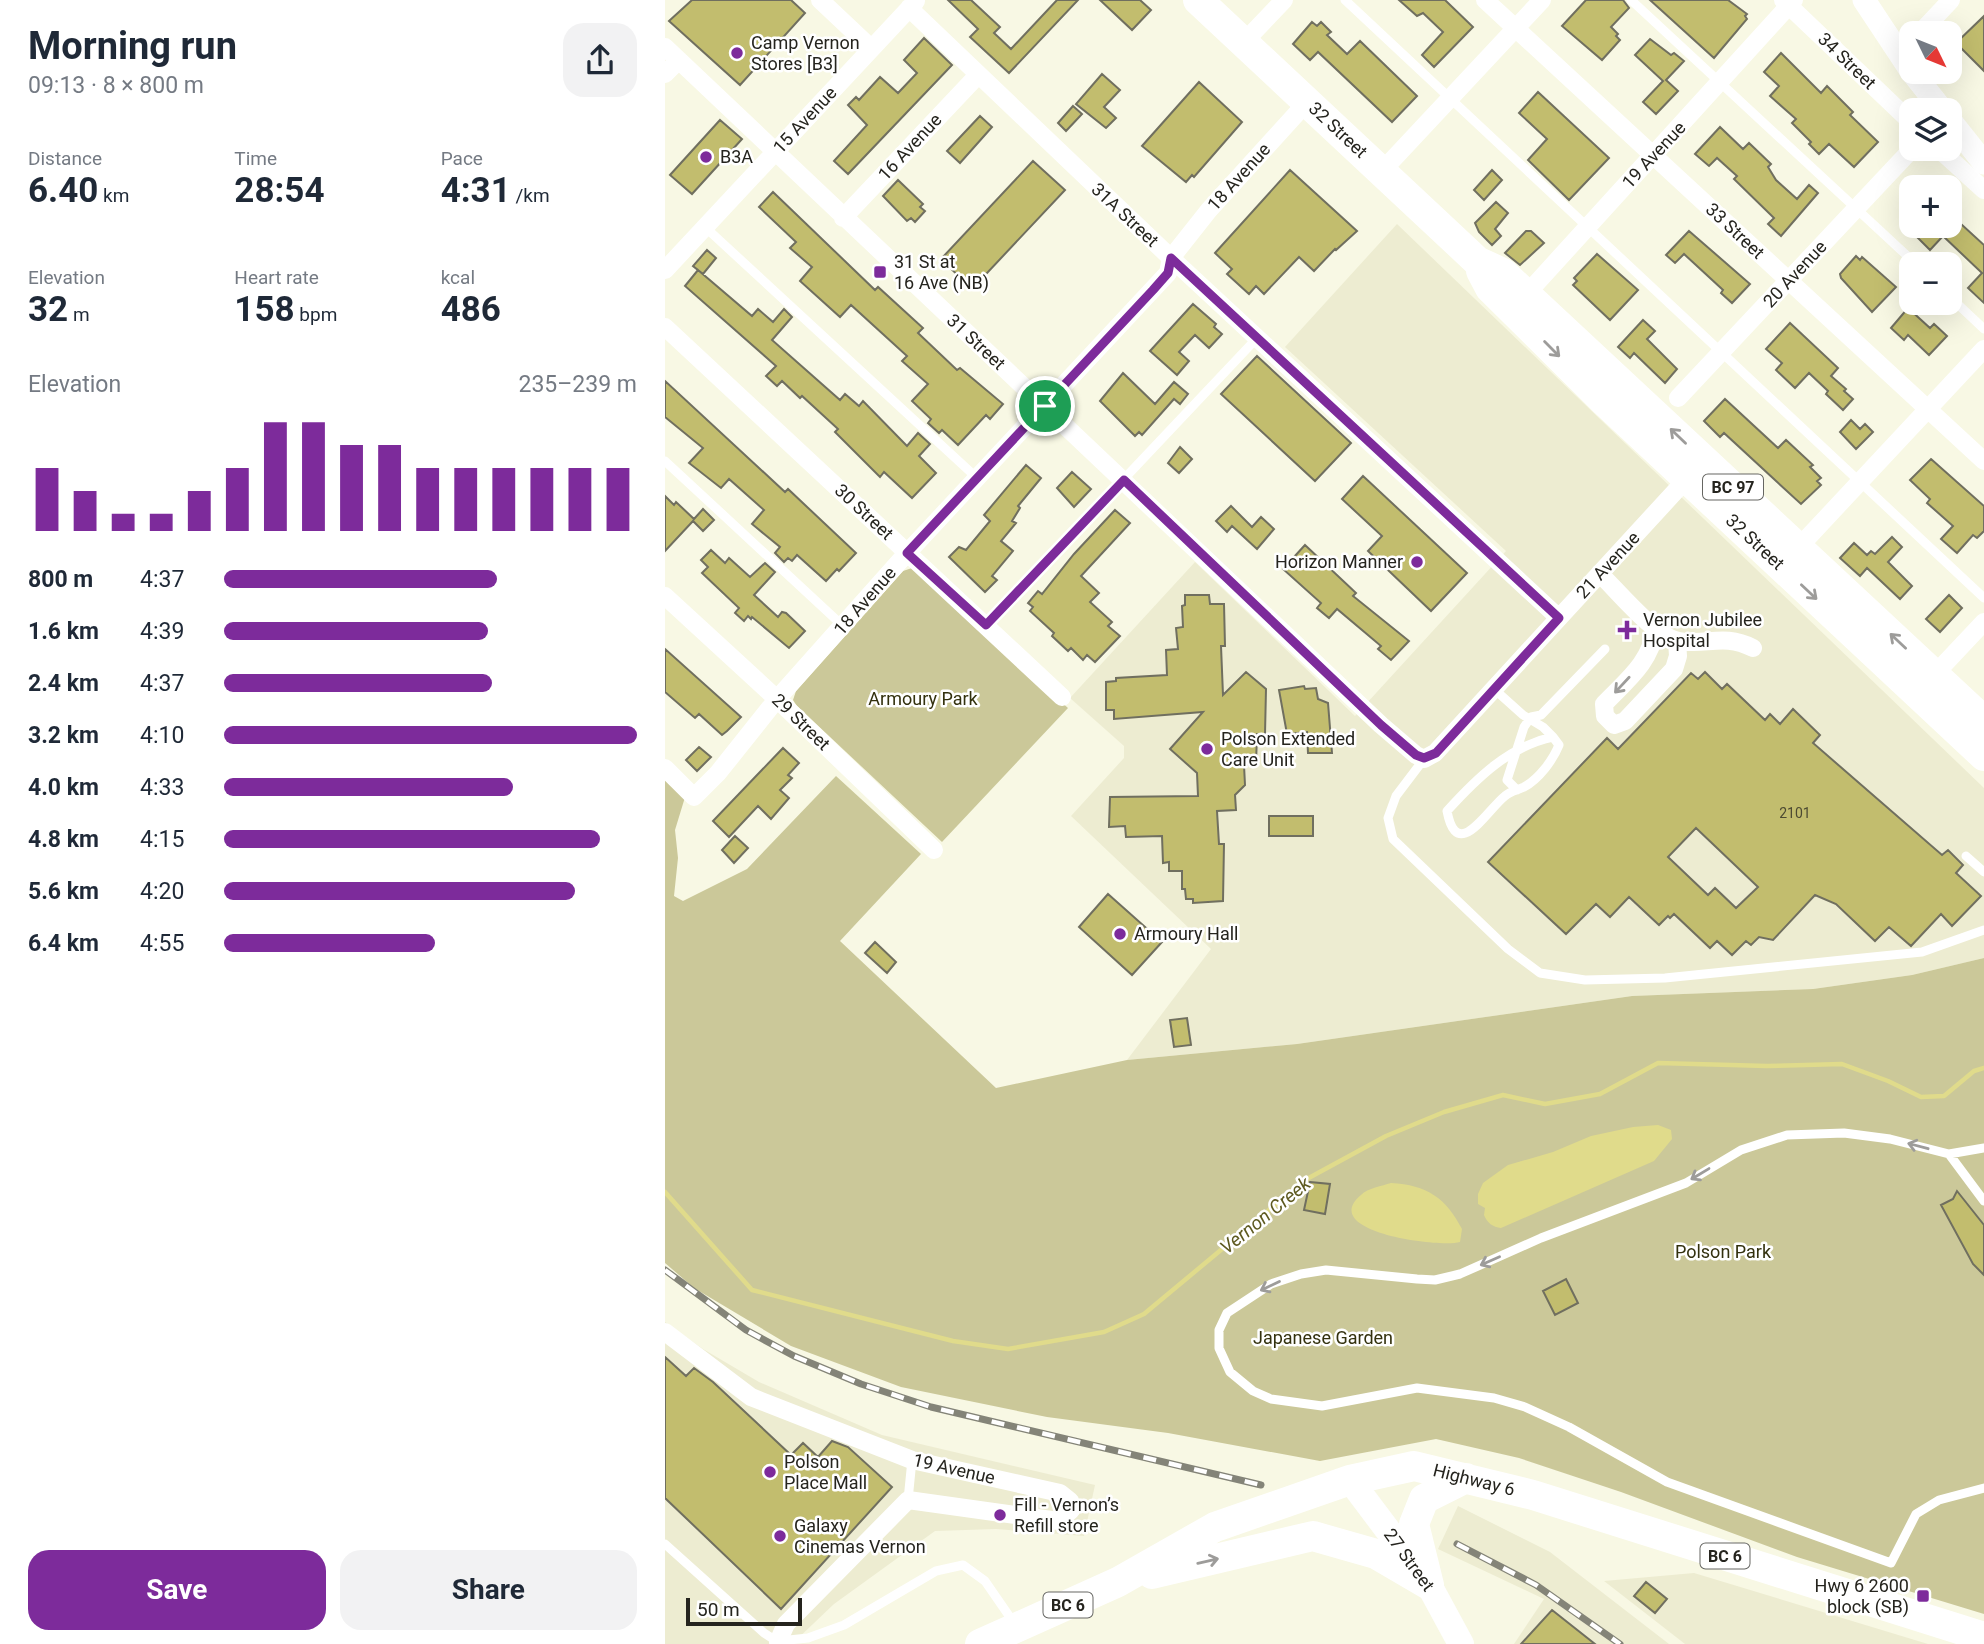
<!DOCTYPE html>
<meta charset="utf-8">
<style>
:root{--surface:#fff;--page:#f2f2f3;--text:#1f2937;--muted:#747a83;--accent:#7d2b9b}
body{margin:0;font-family:Roboto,sans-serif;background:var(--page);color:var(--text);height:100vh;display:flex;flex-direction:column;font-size:26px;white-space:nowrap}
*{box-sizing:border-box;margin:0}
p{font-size:23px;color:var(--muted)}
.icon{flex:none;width:38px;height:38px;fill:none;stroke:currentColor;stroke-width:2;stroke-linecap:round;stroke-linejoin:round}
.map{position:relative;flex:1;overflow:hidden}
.panel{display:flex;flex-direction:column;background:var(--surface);width:665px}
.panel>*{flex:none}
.needle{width:46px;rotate:133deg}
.tools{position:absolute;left:1234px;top:21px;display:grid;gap:14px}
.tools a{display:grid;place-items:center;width:63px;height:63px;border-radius:14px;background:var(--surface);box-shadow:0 7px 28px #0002;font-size:35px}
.scale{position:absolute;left:21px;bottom:18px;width:116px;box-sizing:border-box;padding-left:7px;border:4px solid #25241e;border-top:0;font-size:19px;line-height:24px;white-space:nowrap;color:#25241e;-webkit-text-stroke:5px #fff;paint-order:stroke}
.pin{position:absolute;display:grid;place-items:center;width:60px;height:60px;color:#fff;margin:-30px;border:4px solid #fff;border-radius:50%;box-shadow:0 2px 7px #0007}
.round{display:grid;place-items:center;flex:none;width:74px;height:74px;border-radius:21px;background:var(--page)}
.head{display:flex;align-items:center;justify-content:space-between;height:119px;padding:0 28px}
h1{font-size:38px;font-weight:700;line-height:52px}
.metrics{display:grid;grid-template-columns:repeat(3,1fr);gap:10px;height:119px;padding:7px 28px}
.metrics div{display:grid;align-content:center}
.metrics b{font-size:35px;font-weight:700}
.metrics small{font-size:19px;font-weight:400}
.metrics p{font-size:19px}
.chart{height:196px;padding:14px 28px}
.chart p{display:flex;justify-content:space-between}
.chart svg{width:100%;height:126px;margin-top:7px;stroke:var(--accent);stroke-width:6}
.cta{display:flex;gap:14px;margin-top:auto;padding:14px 28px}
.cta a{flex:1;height:80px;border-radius:21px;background:var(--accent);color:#fff;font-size:28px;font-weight:700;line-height:80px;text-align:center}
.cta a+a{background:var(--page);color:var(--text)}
ul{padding:0 28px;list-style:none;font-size:23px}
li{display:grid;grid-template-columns:112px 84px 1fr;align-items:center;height:52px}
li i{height:18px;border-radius:9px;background:var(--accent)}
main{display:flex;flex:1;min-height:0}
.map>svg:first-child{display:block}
.built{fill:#edecd1}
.green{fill:#cbc899}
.water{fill:#e0db8b}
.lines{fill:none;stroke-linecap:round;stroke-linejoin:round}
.stream{stroke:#e0db8b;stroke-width:4.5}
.building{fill:#c2bd6e;stroke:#706f5f;stroke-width:2;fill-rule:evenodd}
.service{stroke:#fff;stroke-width:9}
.minor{stroke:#fff;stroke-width:18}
.tertiary{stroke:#fff;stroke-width:23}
.secondary{stroke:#fff;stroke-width:26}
.primary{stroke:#fff;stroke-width:30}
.trunk{stroke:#fff;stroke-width:30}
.rail-casing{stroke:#848478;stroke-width:7}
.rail{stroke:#fff;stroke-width:4.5;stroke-dasharray:13;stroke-linecap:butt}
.oneway{stroke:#9d9c9a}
.route-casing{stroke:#fff;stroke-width:14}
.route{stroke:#7d2b9b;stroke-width:9}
.poi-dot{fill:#7d2b9b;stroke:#fff;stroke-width:2.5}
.labels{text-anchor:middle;stroke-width:5;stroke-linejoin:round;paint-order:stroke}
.number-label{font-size:14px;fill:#4c4a32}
.shield{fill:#fff;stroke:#666662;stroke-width:2}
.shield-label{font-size:16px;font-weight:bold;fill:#25241e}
.poi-label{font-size:18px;fill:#25241e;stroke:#fff;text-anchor:start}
.street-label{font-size:18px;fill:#25241e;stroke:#fff}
.park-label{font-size:18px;fill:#33310e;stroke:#fff}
.water-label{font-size:19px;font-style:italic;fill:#5e5a20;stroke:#fff}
</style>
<main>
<section class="panel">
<div class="head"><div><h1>Morning run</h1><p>09:13 · 8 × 800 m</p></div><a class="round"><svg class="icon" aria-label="share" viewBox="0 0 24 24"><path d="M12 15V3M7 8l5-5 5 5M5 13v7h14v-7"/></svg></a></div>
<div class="metrics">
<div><p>Distance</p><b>6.40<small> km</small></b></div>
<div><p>Time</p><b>28:54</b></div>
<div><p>Pace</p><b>4:31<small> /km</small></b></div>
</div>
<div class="metrics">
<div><p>Elevation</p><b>32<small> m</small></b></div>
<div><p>Heart rate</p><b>158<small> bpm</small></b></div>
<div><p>kcal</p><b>486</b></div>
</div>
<div class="chart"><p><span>Elevation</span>235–239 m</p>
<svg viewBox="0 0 160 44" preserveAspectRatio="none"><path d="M5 44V22M15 44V30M25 44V38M35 44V38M45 44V30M55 44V22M65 44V6M75 44V6M85 44V14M95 44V14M105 44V22M115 44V22M125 44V22M135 44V22M145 44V22M155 44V22"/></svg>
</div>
<ul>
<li><b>800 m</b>4:37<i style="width:66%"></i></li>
<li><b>1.6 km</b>4:39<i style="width:64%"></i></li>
<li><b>2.4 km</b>4:37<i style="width:65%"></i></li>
<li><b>3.2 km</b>4:10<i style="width:100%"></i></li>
<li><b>4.0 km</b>4:33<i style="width:70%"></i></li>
<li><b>4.8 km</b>4:15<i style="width:91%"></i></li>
<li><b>5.6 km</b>4:20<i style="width:85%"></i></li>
<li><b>6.4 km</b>4:55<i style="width:51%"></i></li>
</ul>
<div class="cta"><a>Save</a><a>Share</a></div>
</section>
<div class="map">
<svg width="1319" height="1644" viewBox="0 0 1319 1644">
<rect width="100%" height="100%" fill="#f8f8e4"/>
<path class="built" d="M732 224 1319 788V958L1247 975 1148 989 967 996 632 1044 462 1060 546 949 406 816 459 758V746L405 698 530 562 690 716 841 551 620 347Z
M0 1322 38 1349 94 1382 217 1435 430 1485 419 1536 331 1529 270 1531 169 1604 127 1644H0Z
M793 1506 885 1552 1004 1644H849L879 1599 773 1549Z
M1029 1573 1263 1644H1020L939 1581Z"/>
<path class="green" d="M247 568 403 708 277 842 132 706 128 700 131 691 238 571Z
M0 775 21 794 10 830 13 858 9 896 18 901 82 869 171 776 256 854 175 941 331 1088 462 1060 632 1044 967 996 1148 989 1247 975 1319 958V1614L1132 1557 956 1492 854 1458 771 1439 655 1461 503 1433 382 1417 236 1387 126 1346 29 1288 0 1263Z"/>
<path class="water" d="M993 1125 1006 1130 1007 1139 989 1161 836 1228C828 1227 822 1223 819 1215L820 1208 813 1204V1194L818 1183 843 1165 888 1152 926 1136 968 1127Z
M726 1183C762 1185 781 1198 797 1229L795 1242C774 1248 652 1232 696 1195 703 1188 717 1186 726 1183Z"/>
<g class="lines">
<path class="stream" d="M0 1192 87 1290 288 1341 343 1349 439 1332 479 1314 640 1180 721 1136 779 1112 838 1095 880 1104 935 1094 993 1063 1102 1066 1177 1064 1223 1081 1256 1097 1279 1096 1309 1071 1319 1068"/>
</g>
<path class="building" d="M27 0H126L140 13 75 85 4 21Z
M283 0H306L335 27 329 33 346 49 392 0H413L344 73 305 37 313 29Z
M435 0H475L486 10 467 30Z
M734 0H780L808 27 769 67 757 55 778 32 758 13 752 16Z
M921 0H958L964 8 946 27 953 34 951 36 955 40 937 60 897 26Z
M985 0H1063L1082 14 1080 16 1082 19 1049 58Z
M1319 16V71L1291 43Z
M647 22 652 26 656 22 666 32 662 35 682 54 695 41 752 96 727 122 653 52 645 60 628 44Z
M259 38 287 65 183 174 169 161 202 125 183 105 191 97 194 100 215 77 233 93 252 73 239 60Z
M985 39 1006 55 1009 53 1019 61 1001 80 1013 91 991 114 978 102 998 81 970 55Z
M1116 53 1156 93 1162 86 1188 112 1185 115 1213 142 1189 167 1164 144 1154 154 1144 144 1146 142 1127 123 1131 119 1105 96 1114 86 1099 72Z
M437 74 455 90 439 107 451 118 441 128 411 104Z
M534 82 577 122 529 177 527 175 521 182 477 146Z
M873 92 944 158 904 200 863 160 882 139 854 113Z
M408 106 417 114 401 131 393 123Z
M315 116 327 127 295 163 282 151Z
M55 120 77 139 27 194 5 175Z
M1055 127 1078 149 1084 143 1106 164 1103 167 1111 180 1132 199 1144 185 1153 193 1116 236 1103 224 1109 218 1069 179 1072 176 1052 158 1044 166 1030 154Z
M368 161 400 190 307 289 276 259Z
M625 170 692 231 671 250 670 249 649 271 634 257 599 294 591 286 584 294 562 274 567 269 550 253Z
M827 170 837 180 819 200 809 190Z
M233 180 258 204 255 207 260 211 250 222 246 218 242 221 218 196Z
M108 192 210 290 213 287 258 328 253 333 292 370 295 368 338 404 325 419 321 415 293 445 277 430 274 433 263 423 266 419 247 401 263 384 237 361 242 356 186 305 175 317 135 281 147 267 125 248 131 242 94 207Z
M831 202 843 213 830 229 836 236 827 245 814 232 810 223Z
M1284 213 1319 245V303L1303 288 1317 273 1278 236 1265 250 1252 237 1263 226H1284Z
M861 231H866L879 243 855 265 840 253Z
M1024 231 1085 284 1067 303 1056 293 1058 290 1019 254 1010 263 1001 255Z
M42 250 51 258 38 274 28 266Z
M932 254 973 290 945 320 908 285 912 281 909 278Z
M1191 256 1195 260 1197 257 1231 287 1207 312 1176 278 1175 274Z
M33 270 87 316 93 309 108 322 119 309 127 317 107 340 175 400 180 394 194 406 198 401 242 446 253 433 265 444 254 456 271 473 247 498 219 472 215 477 170 432 173 429 137 396 135 398 117 381 112 386 101 376 111 366 20 286Z
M528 304 551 324 549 327 557 334 544 348 530 335 514 352 524 361 512 375 485 351Z
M1243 308 1265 328 1269 324 1282 336 1264 355 1243 335 1239 340 1226 328Z
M978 320 990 331 982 339 1012 369 1000 383 969 353 965 358 953 347Z
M1125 323 1173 368 1166 376 1181 389 1179 391 1188 399 1178 410 1161 394 1163 391 1144 373 1130 388 1111 370 1117 363 1101 349Z
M592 356 686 443 650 481 556 394Z
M458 373 490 404 509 382 523 394 515 404 509 399 477 435 474 432 470 436 435 401Z
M0 381 120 492 123 489 191 553 174 571 172 569 161 581 132 555 127 561 123 558 119 562 110 553 115 547 87 524 99 510 64 479 56 488 24 463 38 448 0 417Z
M1060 399 1113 448 1121 440 1148 465 1145 467 1156 478 1152 481 1156 485 1136 504 1059 433 1055 437 1039 421Z
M1186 420 1195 429 1200 424 1208 432 1191 449 1175 432Z
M515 447 527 459 514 473 503 463Z
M1266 459 1319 506V531L1312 538 1308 535 1292 553 1276 539 1288 526 1262 503 1265 499 1245 480Z
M361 465 376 478 353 506 355 508 347 521 351 523 336 541 348 551 327 576 332 580 320 592 284 557 294 547 301 550 325 521 319 515Z
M407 472 426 489 409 507 392 488Z
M698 476 802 573 766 611 703 551 717 536 677 499Z
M0 496 9 505 11 502 29 519 38 509 49 520 38 531 28 521 0 551Z
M566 506 587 527 596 517 609 529 592 549 567 526 562 532 551 521Z
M450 510 465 523 416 576 434 593 425 602 447 622 443 626 455 636 430 662 422 655 418 660 406 648 403 651 387 636 389 633 365 611 368 607 363 603 373 591 377 594 409 554Z
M1227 537 1237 547 1223 562 1247 586 1235 599 1202 568 1195 576 1175 558 1189 543 1202 555 1206 551 1210 554Z
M640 545 691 593 688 596 744 641 726 660 713 649 716 646 672 609 664 618 652 608 656 603 618 569Z
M46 550 60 563 64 558 85 577 100 563 110 572 89 595 113 617 117 612 121 613 140 631 124 648 87 617 86 619 83 616 79 621 70 613 74 608 37 573 43 567 36 560Z
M520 595H544L545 604H559L560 646H556L558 695 581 672 601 689 600 734H592L591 764 579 765 580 785 570 795 571 810 552 811 554 844H559L558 901 528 903V899H521L520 889H517V871H504V862L498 863 497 836 461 837 460 826 444 827 445 797 533 796 532 773 505 749 538 712 449 719V710H441V682L451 681V678L502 675 501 650 513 649 511 628 518 627 517 606 520 605Z
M1284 595 1297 608 1275 632 1261 619Z
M0 649 76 717 62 731 57 735 34 714 30 718 0 692Z
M1040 672 1057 689 1062 684 1100 720 1105 714 1115 724 1128 709 1155 735 1148 743 1277 855 1283 850 1298 865 1291 873 1316 896 1287 926 1276 914 1246 946 1224 927 1210 941 1171 904 1150 895 1108 940 1094 937 1086 945 1081 941 1067 955 1052 941 1045 948 1009 914 1005 918 1003 916 994 925 964 897 945 917 931 904 901 934 823 862 942 738 953 749 1026 673 1033 679ZM1031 828 1093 887 1071 908 1050 888 1043 895 1003 857Z
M639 686 640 689 651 688 653 699 663 703 667 753H643L642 732 622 734 614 690Z
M34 747 46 757 32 771 21 760Z
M118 748 134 763 123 775 127 778 115 790 124 798 106 819 93 806 64 837 48 821Z
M604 816H648V836H604Z
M70 836 83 848 69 863 57 850Z
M443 894 497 942 467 975 414 927Z
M210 942 231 962 222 973 200 953Z
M522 1018 526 1045 509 1047 505 1020Z
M645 1182 665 1184 660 1214 639 1210Z
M1292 1191 1319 1225V1275L1308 1264 1276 1205 1288 1199Z
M901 1279 913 1303 890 1315 878 1291Z
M0 1357 21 1376 29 1368 48 1382 126 1455 138 1443 153 1457 167 1441 183 1447 227 1487 116 1609 0 1498Z
M981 1582 1002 1599 990 1613 969 1596Z
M887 1610 930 1644H856Z"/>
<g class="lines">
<path class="service" d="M680 0 1319 598
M966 0 1251 264
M40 227 312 478
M1284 296 1319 329
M0 461 178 626
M321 625 593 337
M829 689 858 715 878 727 888 737
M888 737 894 745C888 760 874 779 859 787 853 790 845 791 840 796 822 810 792 864 782 811 811 779 844 746 888 737Z
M759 759 731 796 723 818 728 839 843 949 875 973 920 980 1000 978 1257 952 1319 930
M852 790 842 780 859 727 866 717 876 715 940 649
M1301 856 1319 872
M1319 1148 1284 1154 1225 1139 1179 1133 1122 1135 1076 1150 1021 1183 876 1238 795 1274 770 1280 752 1279 661 1270 636 1274 606 1284 562 1313 554 1330V1348L565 1372 588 1391 606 1399 657 1406 752 1388 829 1398 860 1407 904 1427 1002 1482 1226 1563 1251 1514 1274 1500 1319 1488
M1284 1154 1319 1201
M243 1500 247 1460
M0 1544 99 1633 113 1642
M114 1641 143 1638 179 1625 271 1571 298 1565 320 1581 349 1623"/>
<path class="minor" d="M155 0 206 48
M820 0 1319 461
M1118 0 1246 122
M244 8 506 258 894 618
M1255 33 1286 0
M579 42 619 0
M0 47 716 725 751 755 759 759 770 753 1028 472
M1234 56 1246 43
M0 74 14 60
M1274 149 1319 190
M717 171 877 0
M178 218 313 75
M0 270 251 1
M857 299 1129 0
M0 327 397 697
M1013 398 1247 149
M1133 548 1319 349
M935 574C953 591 989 636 1014 641 1042 646 1058 633 1088 648
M0 596 112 699 269 850
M991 628C985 663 963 679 939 704L940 716 949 725 960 721 1009 669 1013 656 1012 641
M1269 675 1319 622
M0 768 29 797 53 773 112 699 242 553 503 273 506 258 544 210 643 101
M0 1332 86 1397 247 1460 395 1493 405 1501 406 1510 394 1521 243 1500 121 1624 113 1642"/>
<path class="tertiary" d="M1199 0 1246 71
M1247 72 1277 110
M1284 119 1319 163"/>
<path class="secondary" d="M685 1480 764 1585 796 1644"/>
<path class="primary" d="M487 1574 648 1536 711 1554 764 1585
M764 1585 749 1524 759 1499 801 1478
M315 1644 453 1582 550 1527 685 1480 749 1466 868 1495 1319 1637"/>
<path class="trunk" d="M533 0 812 261 838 273 1319 721
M816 271 825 288 940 402 1319 756"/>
<defs>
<path id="rail" d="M0 1270 81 1330 129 1356 196 1384 266 1407 596 1485
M792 1544 871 1585 955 1644"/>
</defs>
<use href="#rail" class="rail-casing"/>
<use href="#rail" class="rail"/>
</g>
<defs><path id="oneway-shaft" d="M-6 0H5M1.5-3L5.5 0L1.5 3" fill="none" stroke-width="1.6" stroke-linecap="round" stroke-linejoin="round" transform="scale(1.75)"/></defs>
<g class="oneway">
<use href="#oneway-shaft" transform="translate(887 349) rotate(45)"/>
<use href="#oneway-shaft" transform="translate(1013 436) rotate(-136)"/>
<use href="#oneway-shaft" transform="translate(1144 592) rotate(43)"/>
<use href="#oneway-shaft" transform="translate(1233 641) rotate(-137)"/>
<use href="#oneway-shaft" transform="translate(957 685) rotate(133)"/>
<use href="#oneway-shaft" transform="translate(1253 1146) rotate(-165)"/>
<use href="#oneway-shaft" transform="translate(1035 1174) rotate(149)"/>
<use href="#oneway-shaft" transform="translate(825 1261) rotate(156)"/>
<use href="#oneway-shaft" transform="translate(605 1286) rotate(154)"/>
<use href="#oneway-shaft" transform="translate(543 1561) rotate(-13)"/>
</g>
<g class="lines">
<defs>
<path id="route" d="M506 258 894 618 771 753 759 758 751 755 716 725 459 480 321 625 242 553 488 290 503 273Z"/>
</defs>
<use href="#route" class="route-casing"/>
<use href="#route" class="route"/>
</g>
<g class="poi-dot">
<circle cx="72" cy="53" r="7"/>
<circle cx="41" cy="157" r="7"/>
<rect x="208" y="265" width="14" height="14" rx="3.5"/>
<circle cx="752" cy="562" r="7"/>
<path d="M958.5 619.5h7v7h7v7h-7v7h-7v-7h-7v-7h7z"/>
<circle cx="542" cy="749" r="7"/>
<circle cx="455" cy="934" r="7"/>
<circle cx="105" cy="1472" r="7"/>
<circle cx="335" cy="1515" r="7"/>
<circle cx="115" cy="1536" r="7"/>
<rect x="1251" y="1589" width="14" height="14" rx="3.5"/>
</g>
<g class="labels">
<g class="number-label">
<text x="1130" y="818">2101</text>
</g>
<g class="shield">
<rect x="1038" y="474.5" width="60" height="25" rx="5"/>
<rect x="1035.5" y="1543.5" width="49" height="25" rx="5"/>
<rect x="378.5" y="1592.5" width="49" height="25" rx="5"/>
</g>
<g class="shield-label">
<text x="1068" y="493">BC 97</text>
<text x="1060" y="1562">BC 6</text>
<text x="403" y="1611">BC 6</text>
</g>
<g class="poi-label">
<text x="86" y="49">Camp Vernon<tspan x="86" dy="21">Stores [B3]</tspan></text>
<text x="55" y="163">B3A</text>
<text x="229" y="268">31 St at<tspan x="229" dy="21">16 Ave (NB)</tspan></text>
<text x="738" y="568" text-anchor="end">Horizon Manner</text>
<text x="978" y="626">Vernon Jubilee<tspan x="978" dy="21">Hospital</tspan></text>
<text x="556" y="745">Polson Extended<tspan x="556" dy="21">Care Unit</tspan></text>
<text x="469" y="940">Armoury Hall</text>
<text x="119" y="1468">Polson<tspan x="119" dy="21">Place Mall</tspan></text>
<text x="349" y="1511">Fill - Vernon’s<tspan x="349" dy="21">Refill store</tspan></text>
<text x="129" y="1532">Galaxy<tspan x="129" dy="21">Cinemas Vernon</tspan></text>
<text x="1244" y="1592" text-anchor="end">Hwy 6 2600<tspan x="1244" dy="21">block (SB)</tspan></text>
</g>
<g class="street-label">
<text transform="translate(1182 61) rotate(44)" y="6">34 Street</text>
<text transform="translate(140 120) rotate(-47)" y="6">15 Avenue</text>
<text transform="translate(673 130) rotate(43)" y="6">32 Street</text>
<text transform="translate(245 147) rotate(-47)" y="6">16 Avenue</text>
<text transform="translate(989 155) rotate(-47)" y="6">19 Avenue</text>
<text transform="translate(574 177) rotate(-48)" y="6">18 Avenue</text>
<text transform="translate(460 215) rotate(43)" y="6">31A Street</text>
<text transform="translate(1070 231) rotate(43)" y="6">33 Street</text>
<text transform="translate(1130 274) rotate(-47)" y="6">20 Avenue</text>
<text transform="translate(311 342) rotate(43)" y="6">31 Street</text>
<text transform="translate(199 512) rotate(43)" y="6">30 Street</text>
<text transform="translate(1090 542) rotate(43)" y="6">32 Street</text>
<text transform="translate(943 565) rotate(-47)" y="6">21 Avenue</text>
<text transform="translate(200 601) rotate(-49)" y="6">18 Avenue</text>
<text transform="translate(136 722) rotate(44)" y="6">29 Street</text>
<text transform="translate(289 1469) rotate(13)" y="6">19 Avenue</text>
<text transform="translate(809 1480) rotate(14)" y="6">Highway 6</text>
<text transform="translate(744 1560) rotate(54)" y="6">27 Street</text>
</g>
<g class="park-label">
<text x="258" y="705">Armoury Park</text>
<text x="1058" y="1258">Polson Park</text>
<text x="658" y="1344">Japanese Garden</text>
</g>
<g class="water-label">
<text transform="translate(600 1215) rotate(-39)" y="7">Vernon Creek</text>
</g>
</g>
</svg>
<div class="tools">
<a><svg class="needle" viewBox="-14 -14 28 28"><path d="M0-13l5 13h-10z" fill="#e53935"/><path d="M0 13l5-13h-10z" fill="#747a83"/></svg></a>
<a><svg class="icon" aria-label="layers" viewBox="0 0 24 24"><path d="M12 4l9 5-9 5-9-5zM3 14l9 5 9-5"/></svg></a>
<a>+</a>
<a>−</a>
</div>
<div class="scale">50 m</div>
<div class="pin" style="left:380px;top:406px;background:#1e9e55"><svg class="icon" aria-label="arrive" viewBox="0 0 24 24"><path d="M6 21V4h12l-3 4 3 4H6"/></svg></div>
</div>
</main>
